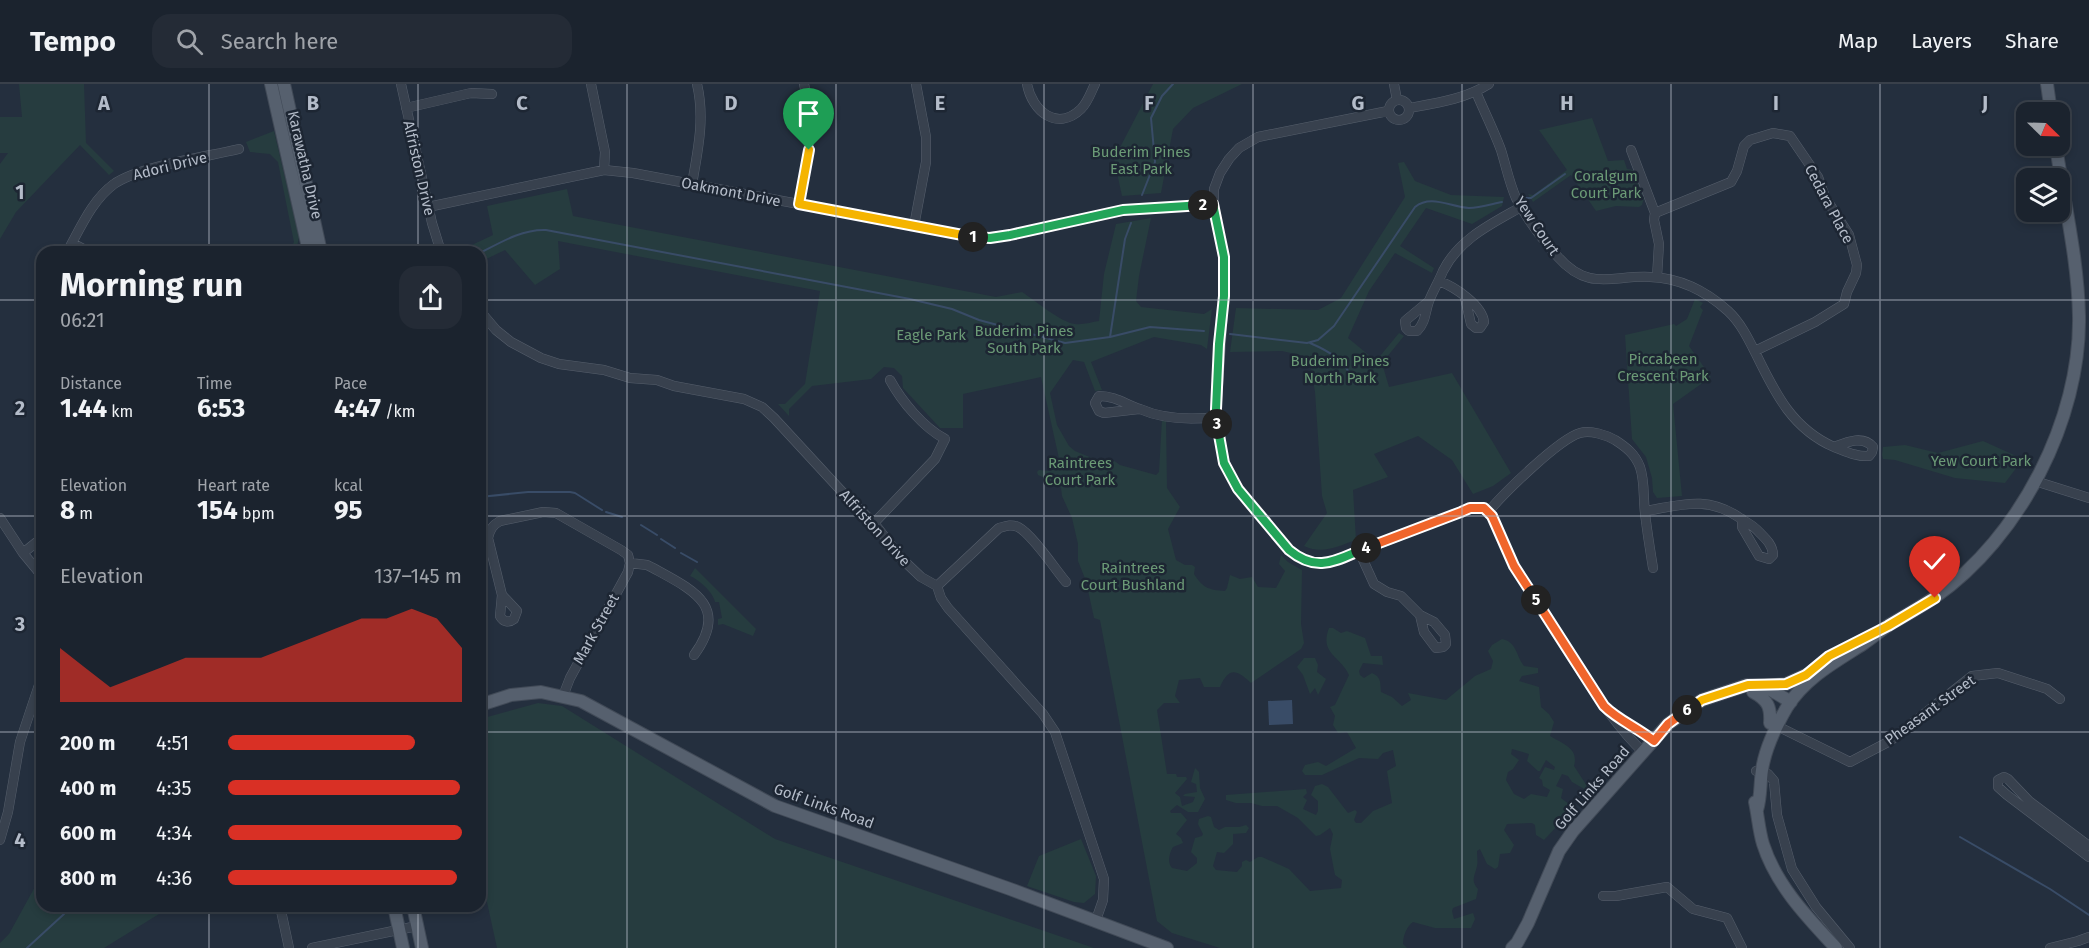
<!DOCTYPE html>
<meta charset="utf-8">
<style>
:root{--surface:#1b232e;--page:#242b36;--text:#f1f3f6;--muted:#a0a4aa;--line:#39404a;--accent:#d93025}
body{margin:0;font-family:"Fira Sans",sans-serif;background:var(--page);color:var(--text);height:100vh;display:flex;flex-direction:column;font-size:22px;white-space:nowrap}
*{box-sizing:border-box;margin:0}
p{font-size:20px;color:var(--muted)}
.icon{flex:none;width:33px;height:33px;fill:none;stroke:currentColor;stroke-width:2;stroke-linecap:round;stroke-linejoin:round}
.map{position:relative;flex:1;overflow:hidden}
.sheet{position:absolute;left:36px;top:162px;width:450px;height:666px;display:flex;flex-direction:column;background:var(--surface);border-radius:18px;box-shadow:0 3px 9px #0003,0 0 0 2px var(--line)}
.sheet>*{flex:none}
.needle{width:39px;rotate:113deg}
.fabs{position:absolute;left:2016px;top:18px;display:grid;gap:12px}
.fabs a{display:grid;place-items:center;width:54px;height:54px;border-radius:12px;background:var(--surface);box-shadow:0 3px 9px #0003,0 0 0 2px var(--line);font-size:30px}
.pin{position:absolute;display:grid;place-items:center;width:51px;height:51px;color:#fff;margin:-62px -26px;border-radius:50% 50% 50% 0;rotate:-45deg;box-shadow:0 0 6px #0007}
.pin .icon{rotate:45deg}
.km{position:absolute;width:30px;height:30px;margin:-15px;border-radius:50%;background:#222;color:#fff;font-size:16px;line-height:30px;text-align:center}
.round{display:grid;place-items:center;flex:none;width:63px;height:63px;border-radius:18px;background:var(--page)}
.headline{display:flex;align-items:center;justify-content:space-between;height:102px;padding:0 24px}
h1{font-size:33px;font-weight:700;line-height:45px}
.figures{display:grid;grid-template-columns:repeat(3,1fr);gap:9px;height:102px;padding:6px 24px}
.figures div{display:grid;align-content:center}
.figures b{font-size:26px;font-weight:700}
.figures small{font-size:16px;font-weight:400}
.figures p{font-size:16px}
.chart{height:168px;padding:12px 24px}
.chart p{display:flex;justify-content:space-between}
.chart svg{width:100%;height:108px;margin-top:6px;fill:var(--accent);opacity:.7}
ul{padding:0 24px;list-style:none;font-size:20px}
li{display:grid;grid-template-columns:96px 72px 1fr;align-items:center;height:45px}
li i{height:15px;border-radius:8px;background:var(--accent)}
header{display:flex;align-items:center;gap:36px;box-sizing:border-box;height:84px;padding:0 30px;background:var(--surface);border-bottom:2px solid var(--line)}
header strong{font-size:28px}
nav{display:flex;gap:33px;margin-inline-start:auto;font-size:21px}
.search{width:420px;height:54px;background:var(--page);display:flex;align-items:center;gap:15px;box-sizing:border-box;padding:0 21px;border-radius:18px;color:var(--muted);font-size:22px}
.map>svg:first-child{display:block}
.green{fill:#263c3f;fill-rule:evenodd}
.water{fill:#394c67}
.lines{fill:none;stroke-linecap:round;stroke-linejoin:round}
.stream{stroke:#394c67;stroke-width:2}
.minor-casing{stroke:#565f6c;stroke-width:10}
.major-casing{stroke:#414a57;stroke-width:14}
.minor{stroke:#38414e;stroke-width:9}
.major{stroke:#56606e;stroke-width:12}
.split-1-casing{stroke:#fff;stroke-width:12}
.split-2-casing{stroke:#fff;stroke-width:12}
.split-3-casing{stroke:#fff;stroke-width:12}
.split-4-casing{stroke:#fff;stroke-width:12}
.split-5-casing{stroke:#fff;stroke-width:12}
.split-6-casing{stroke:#fff;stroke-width:12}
.split-7-casing{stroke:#fff;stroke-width:12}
.split-1{stroke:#f5b400;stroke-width:8}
.split-2{stroke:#22a559;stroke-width:8}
.split-3{stroke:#22a559;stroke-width:8}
.split-4{stroke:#22a559;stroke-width:8}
.split-5{stroke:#f0652b;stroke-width:8}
.split-6{stroke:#f0652b;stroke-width:8}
.split-7{stroke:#f5b400;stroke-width:8}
.grid{fill:none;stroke:#b4bcc9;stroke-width:1.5;stroke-opacity:0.55}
.labels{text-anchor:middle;stroke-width:5;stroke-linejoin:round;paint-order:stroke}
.park-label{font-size:15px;fill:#6b9a76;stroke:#1d2633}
.street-label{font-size:15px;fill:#b4bcc9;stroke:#1d2633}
.grid-label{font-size:20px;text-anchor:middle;font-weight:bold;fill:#b4bcc9;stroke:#1d2633;stroke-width:5;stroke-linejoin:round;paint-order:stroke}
</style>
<header>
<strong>Tempo</strong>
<div class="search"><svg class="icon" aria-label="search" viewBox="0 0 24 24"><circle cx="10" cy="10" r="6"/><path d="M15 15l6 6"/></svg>Search here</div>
<nav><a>Map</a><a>Layers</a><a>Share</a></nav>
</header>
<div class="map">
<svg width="2089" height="864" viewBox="0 0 2089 864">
<rect width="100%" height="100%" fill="#242f3e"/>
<path class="green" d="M19 0H84L86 59 114 87 109 91 80 61 16 128 0 155V80L8 69H0V33H22Z
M1153 0H1242L1193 24 1173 45 1161 109 1122 112 1114 75Z
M1592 34 1608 77 1624 76 1627 85 1633 86 1644 114 1642 121 1639 123 1616 122 1596 127 1571 91 1533 118 1528 110 1533 111 1567 86 1539 46Z
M274 47 299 153 296 168H289L294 158 278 78 270 70 250 68 246 58Z
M1404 78 1415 97 1451 111 1504 113 1502 122 1472 140 1426 124 1400 162 1434 184 1432 189 1395 169 1369 207 1348 254 1376 277 1399 249 1404 252 1382 279 1389 303 1452 289 1511 389 1493 402 1473 410 1452 376 1418 352 1374 370 1388 393 1353 406 1356 456C1338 462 1323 471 1304 462L1327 429 1322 412 1315 308 1309 273 1282 267 1230 268 1236 224 1318 226 1341 214 1405 113 1398 79Z
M567 105 573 132 996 213 1022 208C1036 217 1060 238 1075 240 1083 241 1092 238 1099 237L1104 190 1116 140 1151 134 1139 192 1136 217 1141 223 1204 230 1212 225 1207 265 1201 261 1154 253 1091 278 1102 306 1095 307 1084 278 1073 276 1050 309 1057 341 1069 362 1075 367 1092 374 1105 377 1113 376 1120 381 1156 391 1159 388 1162 335 1166 336 1167 404 1180 423 1168 445 1176 476 1185 481H1192L1195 483 1194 490C1203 504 1209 506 1225 507L1227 504 1230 491 1240 495 1252 493 1258 503 1276 504 1285 487 1279 480 1281 471 1288 478 1302 486 1301 540 1304 559 1301 565 1251 599C1236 585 1229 583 1220 603H1204L1200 594 1179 596 1175 612 1180 619H1164L1157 626 1167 690H1176L1177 693H1186L1187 695 1175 709 1180 713 1182 722 1193 718 1195 713 1183 712 1185 710 1197 708 1196 700 1191 698 1195 684 1199 688 1200 704 1205 715 1198 728H1188L1177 721 1170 727 1171 729H1181L1187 736 1176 750 1181 754 1183 759 1173 763C1169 770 1167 778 1172 784L1187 787 1197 779V774L1191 768 1195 754 1202 752 1203 750 1198 740 1199 735 1208 732 1211 733 1214 743 1219 746 1225 743H1239L1246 741 1249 744 1246 749 1233 750V760L1224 769 1217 768 1213 782 1216 786 1237 788 1242 782V778L1246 776 1250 778 1258 773H1262L1289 785 1310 807 1341 804 1342 796 1335 791 1330 765 1333 750 1330 744 1320 751 1316 752 1298 734 1277 722H1262L1251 719H1236L1226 716V711L1306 705 1307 709 1303 713 1307 716 1303 725 1316 731 1318 727V717L1311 711 1315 702 1322 700 1328 703 1348 729 1355 726 1357 728 1354 736 1356 739H1361L1373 727 1392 719 1387 687 1396 682 1393 666 1383 669 1378 675 1359 674 1322 691H1305L1302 687 1305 681 1318 678 1326 682 1356 664 1347 648 1338 649 1333 641 1335 632 1330 623 1335 621 1349 591C1341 572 1319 570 1329 544H1333L1341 549 1347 547 1365 554 1371 572H1382L1383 581 1363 579 1359 587 1360 591 1364 594 1372 589C1382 593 1380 600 1381 608L1392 613 1402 622 1411 616 1408 609 1446 616 1475 592 1491 585 1493 577 1488 567 1492 561 1502 555C1517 558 1516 572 1524 582L1538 584V589L1522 592 1519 597 1539 603 1541 623 1549 630 1554 638 1550 652C1563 660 1579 664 1574 682L1587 702 1586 706 1572 698 1568 692 1562 690 1556 702 1563 705 1561 714 1574 724 1544 756 1536 751 1535 741 1532 739 1507 740 1504 746 1514 761 1510 769 1500 770 1498 783 1495 785 1487 780 1480 765 1477 767C1477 771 1478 778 1477 782 1475 792 1470 796 1478 805L1476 815 1453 824 1452 827 1454 835 1473 829 1475 835 1471 844H1435L1413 838C1407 842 1403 852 1403 860L1407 864H1220L1172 849 1157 837 1100 536 1094 534 1086 497 1078 477V460L1072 434 1062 412 1061 404 1056 399 1038 391 1037 388 1039 386 1049 387 1059 383 1060 379 1041 293 963 310V344H940L903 304 902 292 894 284 884 283 871 295 812 302 789 325V332L778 320H785L805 300 820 207 558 157 560 185 535 201 505 166 480 178V168H457L493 151 487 122ZM1512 665 1529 670 1527 677 1538 687H1540L1546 676 1555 683 1554 686 1545 683 1539 694 1542 696 1543 702 1550 706 1547 713 1531 710 1524 715 1514 710 1506 696 1508 688 1513 685 1519 676 1511 670Z
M1695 215 1703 219 1700 223 1703 226 1689 262 1711 293 1673 320 1682 412 1657 414 1653 408 1652 394 1646 373 1632 355 1625 251 1674 240 1676 242 1687 235Z
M1983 357 2023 375 2005 399 1955 394 1895 376 1883 375 1882 371 1883 363 1905 361 1938 369Z
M695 484 756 545 753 552 723 540 718 541V535L722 534 719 518H715C713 508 699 496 690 492Z
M1304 574H1315L1318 581 1317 588 1326 595 1318 611 1315 604 1310 610 1303 591 1297 583Z
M538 619 562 622 775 755 1094 864H497L480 786V635Z
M1081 755 1096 792 1095 810 1084 819 1074 818 1027 802 1039 772Z
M42 790V822H172L104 864H0V859L9 850Z"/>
<path class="water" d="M1292 616 1293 640 1269 641 1268 617Z"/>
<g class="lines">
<path class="stream" d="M1142 111 1155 78 1151 34 1162 12 1173 0
M1525 114H1531L1565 90
M480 169C501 158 523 145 546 146L910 215 952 225 979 236 1065 259 1110 253 1150 243 1204 247
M1230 250 1307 259 1318 256 1334 242 1415 123C1431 110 1450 123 1469 124 1479 124 1492 120 1502 118
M1110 253 1125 155 1131 139
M1310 259C1331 268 1344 276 1354 297
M480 413 528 408H570L575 409 602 426
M606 428 622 433
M641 441 657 451
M661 455 675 464
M681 469 697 478
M1960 753 2050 805 2089 831
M27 864 64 830 69 822"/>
<defs>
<path id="minor" d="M401 0 432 139 441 168
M591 0 605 68 604 86
M1027 0C1032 27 1057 48 1081 25 1088 18 1091 8 1095 0
M1394 0 1397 16
M1476 8C1484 27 1494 47 1501 66 1506 82 1509 98 1516 114 1526 134 1543 156 1558 173 1589 208 1612 191 1650 193 1680 194 1706 207 1728 227 1741 239 1749 256 1757 272 1776 311 1793 345 1834 363 1845 367 1856 373 1869 372L1872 368 1873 363C1863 351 1847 358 1834 363
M1389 26a10 10 0 1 1 20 0a10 10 0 1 1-20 0Z
M406 24 471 9 492 10
M1409 24C1437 19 1465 15 1489 0
M1388 27 1258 53 1239 64 1229 75 1220 89 1214 105V128L1224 173V212L1216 333 1224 379 1238 405 1289 466C1303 478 1317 482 1335 477L1470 424 1480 423 1489 427C1500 444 1504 464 1514 481 1532 513 1552 543 1572 574 1594 607 1615 641 1643 668
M1631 66 1655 129 1654 136 1659 160 1657 193
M692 100C698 66 705 34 697 0
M799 120C808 73 815 48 804 0
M428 123 604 86 633 89 980 154 1009 151 1123 126 1213 120
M1655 129 1731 98 1737 87 1744 62 1750 56 1773 49 1790 52 1818 93 1825 113 1849 151 1857 181 1856 189 1847 208 1844 220 1815 238 1755 267
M914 142 926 78V53L916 0
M72 159 89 168
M67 168C80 145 92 116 114 100 140 82 206 73 239 65
M1439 197C1455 203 1482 221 1484 238L1480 244H1476L1471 240 1465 214
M1429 217 1405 237 1406 244 1409 247H1417C1426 238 1425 228 1429 217 1433 207 1439 197 1443 187 1459 155 1491 140 1521 123
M42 221V248
M480 227 496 246 511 258 541 274 559 280 604 286 630 294 657 296 674 302 744 315 762 323 774 334 846 412 874 439 902 475 921 493 937 502 941 514 948 524 1043 630 1055 648 1104 795 1103 816 1096 836
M1139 325 1104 329 1099 327 1095 319 1099 312C1115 312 1125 320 1140 325 1163 335 1191 336 1216 333
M2035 397 2089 414
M1489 427C1504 409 1559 355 1580 349 1591 346 1606 351 1615 356 1626 363 1635 370 1640 383 1645 398 1643 413 1645 429 1647 447 1650 465 1653 484
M1645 427C1681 421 1707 411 1740 434 1747 439 1753 441 1759 448 1765 454 1773 461 1773 471L1769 475 1759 472 1742 443V435
M0 434 23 469 42 492
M874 439 935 375 945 355C923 343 902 318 890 296
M1359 467 1374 500 1387 508 1401 512 1420 531 1434 538 1445 551 1446 560 1443 563 1436 564 1424 548 1420 531
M23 469 38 457 42 450
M630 479 647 481 653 484C693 506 730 522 694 571
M937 502 999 444C1006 442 1011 440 1018 443 1032 450 1055 485 1066 498
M502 511 488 454C490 445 493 441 500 437L543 428 556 429 621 466 628 471 630 479
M502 511 517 527 514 535C509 539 503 538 500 532Z
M563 612 570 594 628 488 630 479
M1614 632 1628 639 1654 657
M1773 640 1850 678 1890 657 1972 592 1998 589 2047 605 2060 615
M1756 687 1768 690 1774 697 1777 731 1792 785 1816 823 1850 864
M0 756 8 728 20 658 42 592
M2089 762 2029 717 2008 695 2004 693 1998 696V703L2007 711 2089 773
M1603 812H1616L1667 803 1693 825 1727 834 1742 864
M280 822 289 864
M312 864 417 842
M2050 864 2078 857 2089 853"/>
<path id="major" d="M271 0 309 168
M284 0 321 168
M2047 0 2051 28
M1765 602 1786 600 1806 591
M1753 608C1768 616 1771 623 1770 639
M480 621 511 611 541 608 581 617 775 722 1010 805 1167 864
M1755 718C1758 732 1759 747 1763 760 1776 801 1807 833 1836 864
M1757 726C1761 714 1760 699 1762 686 1765 664 1776 642 1787 623 1805 594 1835 578 1863 560 1872 554 1880 547 1889 541 1904 532 1921 523 1935 513 2020 454 2081 335 2079 232 2078 175 2064 118 2056 62
M394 822 403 864
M413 822 422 864
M1512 864 1517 859 1528 839 1559 767 1573 747 1668 640 1702 616 1747 601 1764 602 1791 618"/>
</defs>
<use href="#minor" class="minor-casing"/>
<use href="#major" class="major-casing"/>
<use href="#minor" class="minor"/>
<use href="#major" class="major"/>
</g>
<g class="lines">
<defs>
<path id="split-1" d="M809 66 799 120 973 153"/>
<path id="split-2" d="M973 153 990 154 1010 151 1123 126 1203 121"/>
<path id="split-3" d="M1203 121 1213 120 1224 173V212L1219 260 1216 325 1217 340"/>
<path id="split-4" d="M1217 340 1224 379 1238 405 1289 466C1318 490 1336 476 1366 464"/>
<path id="split-5" d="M1366 464 1461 428 1470 424H1484L1492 432 1514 482 1536 516"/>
<path id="split-6" d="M1536 516 1604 622C1618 636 1638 644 1654 657L1668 640 1687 626"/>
<path id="split-7" d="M1687 626 1702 616 1748 601 1786 600 1806 591 1829 572 1888 542 1935 514"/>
</defs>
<use href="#split-1" class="split-1-casing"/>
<use href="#split-2" class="split-2-casing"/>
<use href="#split-3" class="split-3-casing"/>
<use href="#split-4" class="split-4-casing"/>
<use href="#split-5" class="split-5-casing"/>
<use href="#split-6" class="split-6-casing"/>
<use href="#split-7" class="split-7-casing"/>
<use href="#split-1" class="split-1"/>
<use href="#split-2" class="split-2"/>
<use href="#split-3" class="split-3"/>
<use href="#split-4" class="split-4"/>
<use href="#split-5" class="split-5"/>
<use href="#split-6" class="split-6"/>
<use href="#split-7" class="split-7"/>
</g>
<path class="grid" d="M209 0V168M418 0V168M627 0V864M836 0V864M1044 0V864M1253 0V864M1462 0V864M1671 0V864M1880 0V864M0 216H42M480 216H2089M0 432H42M480 432H2089M0 648H42M480 648H2089M209 822V864M418 822V864"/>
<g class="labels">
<g class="park-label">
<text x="1141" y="73">Buderim Pines<tspan x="1141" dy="17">East Park</tspan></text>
<text x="1606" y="97">Coralgum<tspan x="1606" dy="17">Court Park</tspan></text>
<text x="1024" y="252">Buderim Pines<tspan x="1024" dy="17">South Park</tspan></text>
<text x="931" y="256">Eagle Park</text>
<text x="1663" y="280">Piccabeen<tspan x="1663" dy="17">Crescent Park</tspan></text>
<text x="1340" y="282">Buderim Pines<tspan x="1340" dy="17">North Park</tspan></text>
<text x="1981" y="382">Yew Court Park</text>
<text x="1080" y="384">Raintrees<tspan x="1080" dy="17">Court Park</tspan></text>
<text x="1133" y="489">Raintrees<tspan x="1133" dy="17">Court Bushland</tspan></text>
</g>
<g class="street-label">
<text transform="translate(305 81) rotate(77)" y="5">Karawatha Drive</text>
<text transform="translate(170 82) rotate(-14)" y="5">Adori Drive</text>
<text transform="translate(419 84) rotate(77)" y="5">Alfriston Drive</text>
<text transform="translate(731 108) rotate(11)" y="5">Oakmont Drive</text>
<text transform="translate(1829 120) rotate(62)" y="5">Cedara Place</text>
<text transform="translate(1537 142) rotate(56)" y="5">Yew Court</text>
<text transform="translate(875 444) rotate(48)" y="5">Alfriston Drive</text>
<text transform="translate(596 545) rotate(-61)" y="5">Mark Street</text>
<text transform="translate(1930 626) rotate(-36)" y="5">Pheasant Street</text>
<text transform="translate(1592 704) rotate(-49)" y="5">Golf Links Road</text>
<text transform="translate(824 722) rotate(20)" y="5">Golf Links Road</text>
</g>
</g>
<g class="grid-label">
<text x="104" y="26">A</text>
<text x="313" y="26">B</text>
<text x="522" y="26">C</text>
<text x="731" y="26">D</text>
<text x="940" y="26">E</text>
<text x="1149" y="26">F</text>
<text x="1358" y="26">G</text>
<text x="1567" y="26">H</text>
<text x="1776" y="26">I</text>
<text x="1985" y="26">J</text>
<text x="20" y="115">1</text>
<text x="20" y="331">2</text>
<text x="20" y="547">3</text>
<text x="20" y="763">4</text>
</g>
</svg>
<div class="fabs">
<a><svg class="needle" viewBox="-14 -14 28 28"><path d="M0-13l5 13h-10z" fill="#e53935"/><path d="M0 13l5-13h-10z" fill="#a0a4aa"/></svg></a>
<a><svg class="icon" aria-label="layers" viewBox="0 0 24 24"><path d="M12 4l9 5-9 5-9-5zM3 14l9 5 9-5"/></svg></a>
</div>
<div class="pin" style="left:809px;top:66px;background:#1e9e55"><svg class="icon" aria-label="arrive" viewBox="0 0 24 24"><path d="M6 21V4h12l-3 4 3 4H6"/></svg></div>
<div class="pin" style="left:1935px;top:514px;background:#d93025"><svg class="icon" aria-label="check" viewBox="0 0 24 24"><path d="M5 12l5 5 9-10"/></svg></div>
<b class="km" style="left:973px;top:153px">1</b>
<b class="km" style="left:1203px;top:121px">2</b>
<b class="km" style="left:1217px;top:340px">3</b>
<b class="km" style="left:1366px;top:464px">4</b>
<b class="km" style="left:1536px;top:516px">5</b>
<b class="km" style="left:1687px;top:626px">6</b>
<section class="sheet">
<div class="headline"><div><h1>Morning run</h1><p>06:21</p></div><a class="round"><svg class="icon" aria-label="share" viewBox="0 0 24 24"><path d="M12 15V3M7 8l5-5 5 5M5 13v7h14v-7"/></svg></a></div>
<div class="figures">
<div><p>Distance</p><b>1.44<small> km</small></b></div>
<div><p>Time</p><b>6:53</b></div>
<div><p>Pace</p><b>4:47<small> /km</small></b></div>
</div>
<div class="figures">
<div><p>Elevation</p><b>8<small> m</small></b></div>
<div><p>Heart rate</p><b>154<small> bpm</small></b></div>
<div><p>kcal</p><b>95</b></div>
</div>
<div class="chart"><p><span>Elevation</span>137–145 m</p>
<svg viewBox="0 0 160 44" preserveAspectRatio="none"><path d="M0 44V22L10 30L20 38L30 34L40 30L50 26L60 26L70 26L80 26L90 22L100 18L110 14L120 10L130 10L140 6L150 10L160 22V44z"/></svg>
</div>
<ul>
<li><b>200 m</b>4:51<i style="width:80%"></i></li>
<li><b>400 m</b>4:35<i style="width:99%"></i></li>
<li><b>600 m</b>4:34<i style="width:100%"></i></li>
<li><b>800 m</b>4:36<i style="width:98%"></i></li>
</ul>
</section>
</div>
